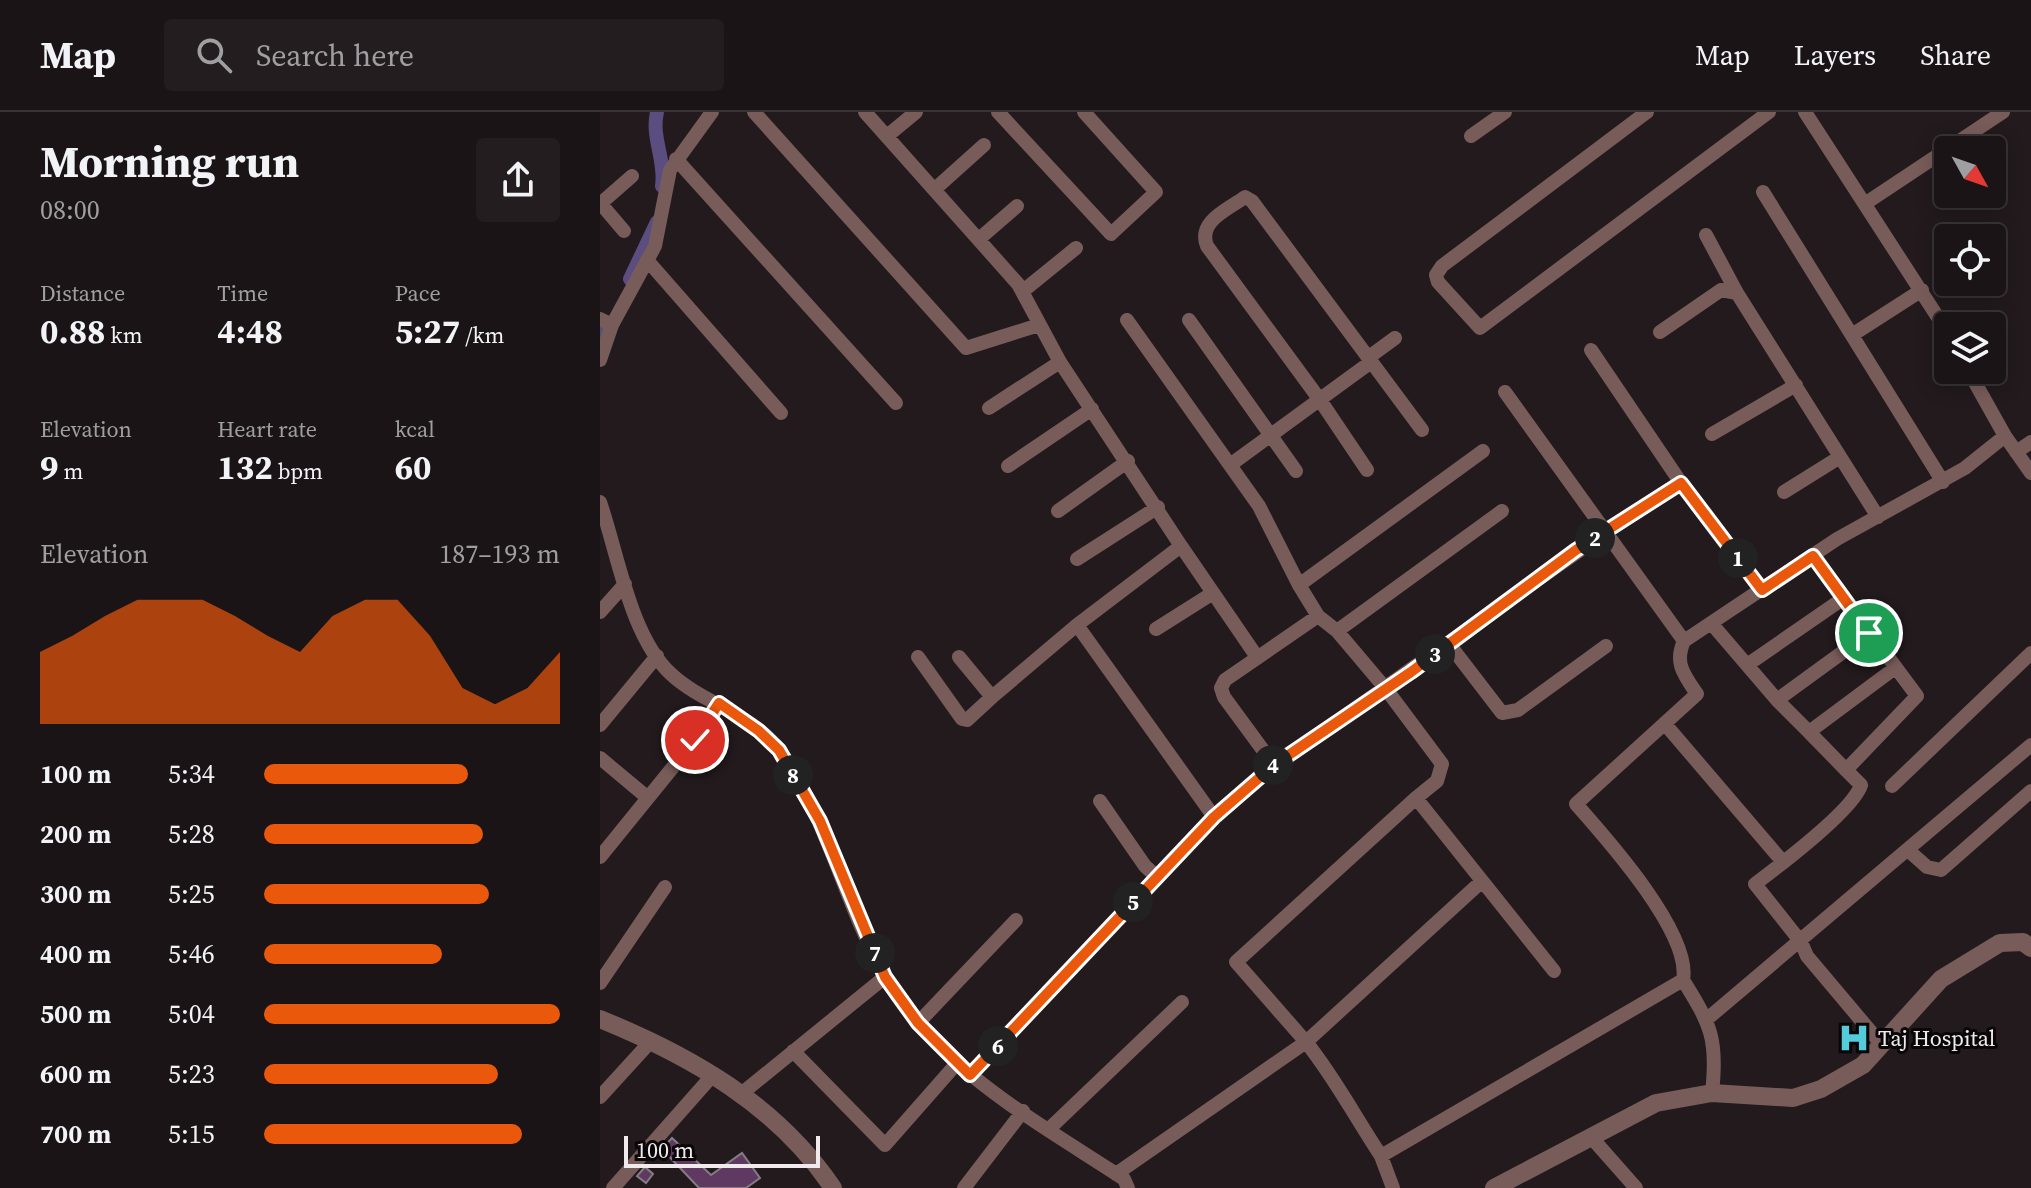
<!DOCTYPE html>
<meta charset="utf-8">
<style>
:root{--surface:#1a1416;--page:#231d1f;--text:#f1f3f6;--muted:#9f9ea1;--line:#383335;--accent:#ea580c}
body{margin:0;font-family:"Source Serif 4",serif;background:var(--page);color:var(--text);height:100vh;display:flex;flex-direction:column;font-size:30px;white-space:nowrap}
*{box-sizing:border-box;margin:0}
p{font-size:26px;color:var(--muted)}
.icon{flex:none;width:44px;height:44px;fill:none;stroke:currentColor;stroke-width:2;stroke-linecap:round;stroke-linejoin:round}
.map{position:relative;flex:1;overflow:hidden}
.drawer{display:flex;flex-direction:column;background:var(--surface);width:600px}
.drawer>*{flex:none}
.needle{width:52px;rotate:130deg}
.buttons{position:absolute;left:1334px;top:24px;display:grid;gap:16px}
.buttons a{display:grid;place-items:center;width:72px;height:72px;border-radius:8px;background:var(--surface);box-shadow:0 4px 20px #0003,0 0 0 2px var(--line);font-size:40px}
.scale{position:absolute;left:24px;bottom:20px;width:196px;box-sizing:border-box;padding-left:8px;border:4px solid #f0eaec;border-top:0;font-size:22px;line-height:28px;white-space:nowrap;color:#f0eaec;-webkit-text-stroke:6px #090607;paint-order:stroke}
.pin{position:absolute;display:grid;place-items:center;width:68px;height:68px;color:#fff;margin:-34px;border:4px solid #fff;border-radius:50%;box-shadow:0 2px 8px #0007}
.km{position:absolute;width:40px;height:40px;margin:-20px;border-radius:50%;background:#222;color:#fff;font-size:22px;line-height:40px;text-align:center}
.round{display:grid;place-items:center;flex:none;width:84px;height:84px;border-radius:8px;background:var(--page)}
.headline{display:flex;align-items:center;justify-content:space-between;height:136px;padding:0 40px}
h1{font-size:44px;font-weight:700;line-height:60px}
.stats{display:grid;grid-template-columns:repeat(3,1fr);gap:12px;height:136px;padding:8px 40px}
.stats div{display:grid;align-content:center}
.stats b{font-size:34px;font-weight:700}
.stats small{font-size:22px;font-weight:400}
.stats p{font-size:22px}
.chart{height:224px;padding:16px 40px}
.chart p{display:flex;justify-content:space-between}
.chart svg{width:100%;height:144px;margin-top:8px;fill:var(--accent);opacity:.7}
ul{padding:0 40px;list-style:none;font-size:26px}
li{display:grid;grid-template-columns:128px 96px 1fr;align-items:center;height:60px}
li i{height:20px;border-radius:10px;background:var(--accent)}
header{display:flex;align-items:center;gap:48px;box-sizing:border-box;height:112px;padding:0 40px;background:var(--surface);border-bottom:2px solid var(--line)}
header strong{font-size:38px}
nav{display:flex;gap:44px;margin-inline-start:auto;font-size:28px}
.search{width:560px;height:72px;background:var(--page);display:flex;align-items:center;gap:20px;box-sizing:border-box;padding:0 28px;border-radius:8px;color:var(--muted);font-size:30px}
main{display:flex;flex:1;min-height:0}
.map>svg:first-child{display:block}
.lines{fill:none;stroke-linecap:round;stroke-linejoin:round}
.canal{stroke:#5b4d80;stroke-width:14}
.building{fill:#603963;stroke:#847d84;stroke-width:2}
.minor{stroke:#785c5a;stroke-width:14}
.tertiary{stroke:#785c5a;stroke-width:18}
.route-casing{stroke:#fff;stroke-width:16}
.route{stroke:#ea580c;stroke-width:10}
.labels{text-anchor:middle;stroke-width:6;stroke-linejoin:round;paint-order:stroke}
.poi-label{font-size:22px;fill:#f0eaec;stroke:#090607;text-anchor:start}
</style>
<header>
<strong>Map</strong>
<div class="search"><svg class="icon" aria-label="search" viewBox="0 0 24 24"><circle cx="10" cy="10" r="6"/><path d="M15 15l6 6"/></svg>Search here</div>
<nav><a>Map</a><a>Layers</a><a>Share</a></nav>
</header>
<main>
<section class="drawer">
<div class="headline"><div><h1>Morning run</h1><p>08:00</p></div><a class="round"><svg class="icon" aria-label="share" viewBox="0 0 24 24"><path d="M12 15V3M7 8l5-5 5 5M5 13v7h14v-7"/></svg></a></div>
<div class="stats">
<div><p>Distance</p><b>0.88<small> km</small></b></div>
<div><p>Time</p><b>4:48</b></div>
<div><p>Pace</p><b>5:27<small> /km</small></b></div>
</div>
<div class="stats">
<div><p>Elevation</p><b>9<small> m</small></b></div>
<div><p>Heart rate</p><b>132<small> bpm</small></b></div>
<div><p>kcal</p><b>60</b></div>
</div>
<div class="chart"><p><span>Elevation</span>187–193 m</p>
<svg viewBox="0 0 160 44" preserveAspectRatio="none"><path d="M0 44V22L10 17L20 11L30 6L40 6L50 6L60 11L70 17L80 22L90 11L100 6L110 6L120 17L130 33L140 38L150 33L160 22V44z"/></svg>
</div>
<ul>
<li><b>100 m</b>5:34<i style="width:69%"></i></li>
<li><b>200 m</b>5:28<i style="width:74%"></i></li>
<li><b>300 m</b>5:25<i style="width:76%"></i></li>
<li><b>400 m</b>5:46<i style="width:60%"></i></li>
<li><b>500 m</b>5:04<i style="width:100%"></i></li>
<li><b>600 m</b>5:23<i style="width:79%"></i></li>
<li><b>700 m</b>5:15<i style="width:87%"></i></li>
</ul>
</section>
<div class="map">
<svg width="1431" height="1076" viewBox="0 0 1431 1076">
<rect width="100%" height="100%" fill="#221a1d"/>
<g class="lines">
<path class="canal" d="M57 0C51 26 66 48 62 74
M30 167 57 110
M0 223 1 221"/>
</g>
<path class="building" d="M72 1026 111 1063 142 1041 160 1066 146 1076H99L62 1037Z
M45 1055 53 1062 46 1071 37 1064Z"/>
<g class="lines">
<path class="minor" d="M154 0 366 236 439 213
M265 0 418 172 460 250 581 434 477 513 614 705 370 963
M398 0 511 122 556 80 484 0
M1047 0 842 154 836 163 838 170 880 216 1169 0
M1205 0 1348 221
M287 24 316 0
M871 24 905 0
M76 47 296 291
M335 77 384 33
M1163 80 1343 370
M1266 91 1403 0
M0 92 32 64
M1 92 24 119
M1106 123 1137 181
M379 127 417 94
M47 148 181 301
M423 179 476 136
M0 207 12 213 0 248
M527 208 659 394 699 473
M589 208 696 359
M12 213 55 134 70 58 112 0
M1060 220 1121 178 1137 181 1278 405
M1252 223 1322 178
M991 238 1081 371
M1368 258 1405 324 1431 361
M905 280 1084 529
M389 296 460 250
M1112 322 1196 273
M1416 340 1431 330
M630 353 771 250 769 245 795 226
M408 354 492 297
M767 358 720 288 607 134C597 109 629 97 645 85L652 89 822 318
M1184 380 1240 345
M0 390C18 442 30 524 71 562 103 592 153 602 180 639 228 708 245 792 285 864 336 956 439 1011 524 1067L528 1076
M458 399 528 349
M581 434 657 545
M1213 444 1317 584 1246 658 1209 620 1295 556
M477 447 558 395
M0 500 25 472
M718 504 737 519 902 399
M1111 511 1177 588 1269 521
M556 517 613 481
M737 519 786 577 842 652 837 669 816 686
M849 532 902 601 918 598 1006 534
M318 545 362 607 367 608 392 585
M359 545 392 585 477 513
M1147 553 1244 486
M1177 588 1209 620
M1065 612 1183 750
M0 613 57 544
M0 646 48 686
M674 653C811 560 942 460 1081 371L1162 478
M1246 658 1261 673C1253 698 1179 754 1155 772L1201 830 1207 844 1282 933
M1292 674 1431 541
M500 689 545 754 557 765
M614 705 674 653 624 585 621 576 625 568 718 504 699 473 883 339
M1309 739 1327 755 1341 758 1431 679
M0 745 95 628 119 591
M881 770 706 930C735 966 755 1005 781 1044L1083 868
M0 871 65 775
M1107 907 1431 633
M318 911 416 808
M193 939 285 1033 358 950
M1112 981C1118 927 1111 913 1083 868 1092 822 1007 727 976 692L1097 582C1084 563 1074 551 1084 529L1237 427 1365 356 1405 324
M141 982 285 865
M0 985 52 928
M449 1017 582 890
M991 1025 1036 1076
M781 1044 793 1076
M516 1062 706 930 636 850 816 686 954 859
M13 1076 112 964
M364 1076 423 999"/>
<path class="tertiary" d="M0 907C91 944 177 993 233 1076
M894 1076 1056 991 1112 981 1193 986 1221 977 1263 953 1341 867 1400 831 1423 830 1431 836"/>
</g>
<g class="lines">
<defs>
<path id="route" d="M95 628 119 591 159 619 179 638 220 709 285 865 318 911 370 963 614 705 674 653 811 560 976 438 1081 371 1162 478 1213 444 1269 521"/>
</defs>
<use href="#route" class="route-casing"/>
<use href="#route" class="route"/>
</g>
<defs>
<symbol id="hospital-bare" viewBox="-9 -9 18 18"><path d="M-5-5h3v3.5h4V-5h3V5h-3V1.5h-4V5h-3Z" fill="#53cbdb" stroke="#090607" stroke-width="2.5" paint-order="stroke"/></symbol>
</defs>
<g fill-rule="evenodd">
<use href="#hospital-bare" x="1232" y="904" width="44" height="44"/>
</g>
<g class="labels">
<g class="poi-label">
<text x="1278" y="934">Taj Hospital</text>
</g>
</g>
</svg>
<div class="buttons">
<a><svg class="needle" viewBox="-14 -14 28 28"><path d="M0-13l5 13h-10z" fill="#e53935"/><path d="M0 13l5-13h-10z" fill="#9f9ea1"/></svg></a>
<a><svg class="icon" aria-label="locate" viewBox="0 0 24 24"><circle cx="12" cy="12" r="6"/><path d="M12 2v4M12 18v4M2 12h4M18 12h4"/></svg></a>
<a><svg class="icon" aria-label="layers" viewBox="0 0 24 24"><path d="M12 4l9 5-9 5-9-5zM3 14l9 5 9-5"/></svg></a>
</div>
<div class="scale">100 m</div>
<div class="pin" style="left:1269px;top:521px;background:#1e9e55"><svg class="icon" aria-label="arrive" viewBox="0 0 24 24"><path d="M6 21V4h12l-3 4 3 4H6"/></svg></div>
<div class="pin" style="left:95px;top:628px;background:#d93025"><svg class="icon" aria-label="check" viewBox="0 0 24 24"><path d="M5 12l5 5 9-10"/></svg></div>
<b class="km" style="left:1138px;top:446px">1</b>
<b class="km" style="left:995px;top:426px">2</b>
<b class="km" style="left:835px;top:542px">3</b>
<b class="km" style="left:673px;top:653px">4</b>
<b class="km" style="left:533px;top:790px">5</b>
<b class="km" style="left:398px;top:934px">6</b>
<b class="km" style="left:275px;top:841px">7</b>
<b class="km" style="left:193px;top:663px">8</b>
</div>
</main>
